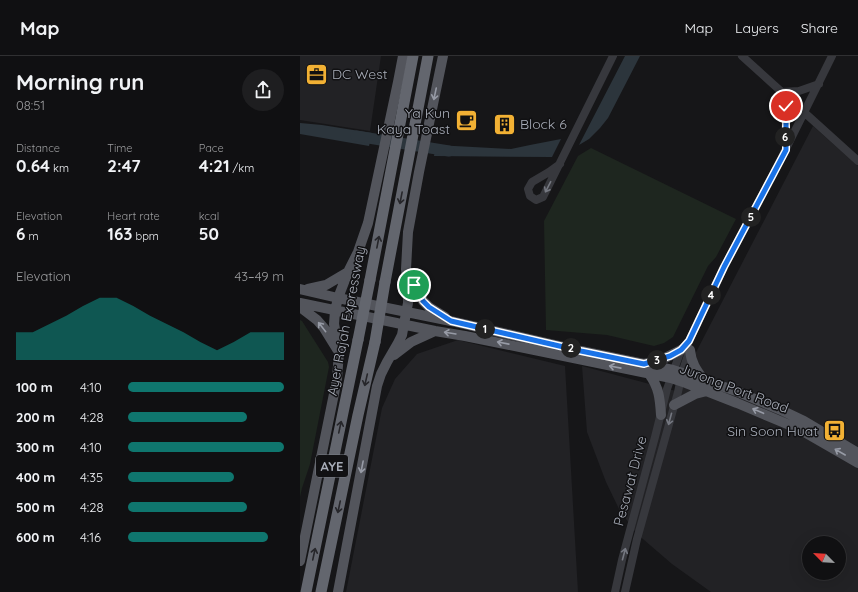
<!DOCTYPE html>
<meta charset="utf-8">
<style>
:root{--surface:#101012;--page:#1e1e20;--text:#f1f3f6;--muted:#9c9d9f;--line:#303032;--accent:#0f766e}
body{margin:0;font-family:Quicksand,sans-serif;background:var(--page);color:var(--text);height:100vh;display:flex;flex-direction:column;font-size:15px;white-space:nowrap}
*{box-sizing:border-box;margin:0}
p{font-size:13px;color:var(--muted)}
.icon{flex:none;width:22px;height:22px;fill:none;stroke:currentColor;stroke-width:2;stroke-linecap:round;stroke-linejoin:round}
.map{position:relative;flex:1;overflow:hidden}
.drawer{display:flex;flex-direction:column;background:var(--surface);width:300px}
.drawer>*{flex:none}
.needle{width:26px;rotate:294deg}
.controls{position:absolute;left:502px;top:480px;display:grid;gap:8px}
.controls a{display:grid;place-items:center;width:44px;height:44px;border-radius:50%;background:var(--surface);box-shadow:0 4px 16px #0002,0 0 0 1px var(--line);font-size:20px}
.pin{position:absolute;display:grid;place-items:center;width:34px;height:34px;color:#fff;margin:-17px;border:2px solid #fff;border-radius:50%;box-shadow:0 1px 4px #0007}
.km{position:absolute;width:20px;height:20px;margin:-10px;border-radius:50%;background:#222;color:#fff;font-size:11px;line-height:20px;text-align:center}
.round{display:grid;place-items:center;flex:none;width:42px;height:42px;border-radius:21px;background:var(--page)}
.head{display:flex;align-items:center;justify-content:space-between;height:68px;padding:0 16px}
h1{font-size:22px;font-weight:800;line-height:30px}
.metrics{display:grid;grid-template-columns:repeat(3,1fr);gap:6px;height:68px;padding:4px 16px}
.metrics div{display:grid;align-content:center}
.metrics b{font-size:17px;font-weight:800}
.metrics small{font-size:11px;font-weight:400}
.metrics p{font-size:11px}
.chart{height:112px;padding:8px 16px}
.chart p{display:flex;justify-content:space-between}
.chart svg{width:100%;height:72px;margin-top:4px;fill:var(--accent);opacity:.7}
ul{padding:0 16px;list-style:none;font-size:13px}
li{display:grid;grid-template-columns:64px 48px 1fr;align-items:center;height:30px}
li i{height:10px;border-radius:5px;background:var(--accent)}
header{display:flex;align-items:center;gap:24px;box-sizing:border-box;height:56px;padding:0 20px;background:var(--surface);border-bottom:1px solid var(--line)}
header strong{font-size:19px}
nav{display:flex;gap:22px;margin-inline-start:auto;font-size:14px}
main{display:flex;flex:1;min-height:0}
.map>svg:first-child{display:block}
.built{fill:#222225;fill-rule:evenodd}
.green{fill:#1e261f}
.water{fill:#2c353c}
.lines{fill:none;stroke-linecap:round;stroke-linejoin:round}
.river{stroke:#2c353c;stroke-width:11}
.minor{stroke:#37383d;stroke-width:8}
.major{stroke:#53555c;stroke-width:10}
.highway{stroke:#63666e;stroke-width:11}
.highway-bridge{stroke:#63666e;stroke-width:11}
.oneway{stroke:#979ba6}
.oneway2{stroke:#757881}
.oneway3{stroke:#26262a}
.route-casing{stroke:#fff;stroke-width:8}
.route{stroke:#1a73e8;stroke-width:5}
.labels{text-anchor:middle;stroke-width:3;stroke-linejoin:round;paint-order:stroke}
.shield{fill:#111113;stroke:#7b7e86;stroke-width:1}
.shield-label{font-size:13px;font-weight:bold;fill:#a8adb8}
.poi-label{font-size:14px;fill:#a8adb8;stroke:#111113;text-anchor:start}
.street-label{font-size:14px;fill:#a8adb8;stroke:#111113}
</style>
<header>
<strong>Map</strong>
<nav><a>Map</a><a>Layers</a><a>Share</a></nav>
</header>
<main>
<section class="drawer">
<div class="head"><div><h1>Morning run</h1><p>08:51</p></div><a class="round"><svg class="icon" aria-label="share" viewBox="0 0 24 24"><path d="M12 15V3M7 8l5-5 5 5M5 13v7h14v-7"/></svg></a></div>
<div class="metrics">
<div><p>Distance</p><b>0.64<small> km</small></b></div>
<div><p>Time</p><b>2:47</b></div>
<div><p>Pace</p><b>4:21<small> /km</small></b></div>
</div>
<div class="metrics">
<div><p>Elevation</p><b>6<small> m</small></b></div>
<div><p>Heart rate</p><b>163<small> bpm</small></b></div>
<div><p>kcal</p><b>50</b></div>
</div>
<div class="chart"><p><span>Elevation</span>43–49 m</p>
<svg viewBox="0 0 160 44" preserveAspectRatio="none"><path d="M0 44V27L10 27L20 22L30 17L40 11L50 6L60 6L70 11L80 17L90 22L100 27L110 33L120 38L130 33L140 27L150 27L160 27V44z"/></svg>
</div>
<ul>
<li><b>100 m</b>4:10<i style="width:100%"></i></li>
<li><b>200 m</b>4:28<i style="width:76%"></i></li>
<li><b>300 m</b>4:10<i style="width:100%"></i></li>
<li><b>400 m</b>4:35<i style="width:68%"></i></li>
<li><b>500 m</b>4:28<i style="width:76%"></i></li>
<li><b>600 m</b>4:16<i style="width:90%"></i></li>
</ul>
</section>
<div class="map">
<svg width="558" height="536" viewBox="0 0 558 536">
<rect width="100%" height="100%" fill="#161618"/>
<path class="built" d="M0 0H81L70 75 0 64Z
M513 70 558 110V536H411L372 508 336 477 319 453 306 426 287 376 282 310 376 335ZM509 487H539V517H509Z
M158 284 265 310 278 536H46L82 352 95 323 117 298Z"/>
<path class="green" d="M291 92 436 163 416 201 408 210 373 281 364 287 354 290 307 279 246 274 244 165 278 100Z
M0 264 2 265 28 306 29 311 10 408 2 432 0 441Z"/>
<path class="water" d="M325 0H340L308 62 300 72 289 83 279 89Z
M0 67 22 69 72 77 69 90 0 78Z
M261 83 252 101 134 100 136 89 211 93 230 89Z"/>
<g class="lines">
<path class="river" d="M56 80 149 95"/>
<path class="minor" d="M442 0 558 105
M481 36 499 35 519 28
M481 37 486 50 487 54 485 76 486 92
M260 108 249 116 232 126 228 133 230 140 236 144 243 141 313 0
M315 536 322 504 355 381 367 333 381 294 389 285 424 211 474 117 532 0
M325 536 337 483 378 336 382 317 390 293"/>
<path class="major" d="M108 218 123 245 129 251 145 261
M0 233 38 242 151 265 281 295 373 314 389 319 436 335 483 355 504 365 558 397
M8 233 26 229 48 216
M0 247 135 275 165 280 371 322 386 327 437 347 499 373 558 407
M0 251 17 264 24 272 37 293
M390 294C391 306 396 314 404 324
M94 299 111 286 135 275
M344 308 365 302 381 294
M349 318C359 331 360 343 361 359
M374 349 395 338 407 335
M0 505 37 323 39 296 34 268 35 255 38 242 48 216 58 196 68 167 98 26 103 0
M38 536 77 330 81 318 87 306 98 287 102 279 104 268 108 247V234L106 213 108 176 119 116 143 0"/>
<path class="highway" d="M70 224 113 0
M85 226 128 0
M6 536 58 284
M21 536 58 359 75 286"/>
<path class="highway-bridge" d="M58 284 70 224
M75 286 85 226"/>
</g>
<defs><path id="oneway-shaft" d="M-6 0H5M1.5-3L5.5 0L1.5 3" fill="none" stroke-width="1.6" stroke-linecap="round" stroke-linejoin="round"/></defs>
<g class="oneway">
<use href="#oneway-shaft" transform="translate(135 38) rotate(102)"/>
<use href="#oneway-shaft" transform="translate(22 271) rotate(-128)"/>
<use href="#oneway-shaft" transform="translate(150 277) rotate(-171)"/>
<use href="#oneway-shaft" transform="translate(203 287) rotate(-169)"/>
<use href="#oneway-shaft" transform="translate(315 311) rotate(-169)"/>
<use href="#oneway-shaft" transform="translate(458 355) rotate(-157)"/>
<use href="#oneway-shaft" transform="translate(540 396) rotate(-150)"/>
<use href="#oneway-shaft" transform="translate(62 411) rotate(101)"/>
</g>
<g class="oneway2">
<use href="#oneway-shaft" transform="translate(248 131) rotate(117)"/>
<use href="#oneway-shaft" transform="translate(370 363) rotate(105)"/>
<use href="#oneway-shaft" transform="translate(324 498) rotate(-75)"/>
</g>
<g class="oneway3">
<use href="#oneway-shaft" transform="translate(101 142) rotate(101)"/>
<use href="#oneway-shaft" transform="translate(78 186) rotate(-79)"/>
<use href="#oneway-shaft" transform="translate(66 324) rotate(103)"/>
<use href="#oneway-shaft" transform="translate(40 371) rotate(-78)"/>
<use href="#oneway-shaft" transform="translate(39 451) rotate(102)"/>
<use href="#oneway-shaft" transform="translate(14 498) rotate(-78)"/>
</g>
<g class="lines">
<defs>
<path id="route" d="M114 229 123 245 129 251 151 265 281 295 344 308 370 300 381 294 389 285 424 211 486 94V50"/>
</defs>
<use href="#route" class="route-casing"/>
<use href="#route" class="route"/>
</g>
<defs>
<symbol id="office-square" viewBox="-11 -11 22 22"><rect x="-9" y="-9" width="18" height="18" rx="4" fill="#f2b134" stroke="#111113"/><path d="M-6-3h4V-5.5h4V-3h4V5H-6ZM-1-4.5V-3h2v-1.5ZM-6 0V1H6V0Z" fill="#111"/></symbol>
<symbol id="cafe-square" viewBox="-11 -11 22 22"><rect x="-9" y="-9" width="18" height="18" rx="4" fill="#f2b134" stroke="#111113"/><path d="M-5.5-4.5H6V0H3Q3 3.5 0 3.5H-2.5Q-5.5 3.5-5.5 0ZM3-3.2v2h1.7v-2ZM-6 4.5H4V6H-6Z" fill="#111"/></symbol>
<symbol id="building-square" viewBox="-11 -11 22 22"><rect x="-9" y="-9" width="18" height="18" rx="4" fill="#f2b134" stroke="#111113"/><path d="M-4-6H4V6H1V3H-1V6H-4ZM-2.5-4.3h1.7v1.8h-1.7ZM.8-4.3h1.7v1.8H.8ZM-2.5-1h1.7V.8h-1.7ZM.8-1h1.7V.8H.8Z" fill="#111"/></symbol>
<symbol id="bus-square" viewBox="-11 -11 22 22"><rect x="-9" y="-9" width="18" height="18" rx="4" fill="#f2b134" stroke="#111113"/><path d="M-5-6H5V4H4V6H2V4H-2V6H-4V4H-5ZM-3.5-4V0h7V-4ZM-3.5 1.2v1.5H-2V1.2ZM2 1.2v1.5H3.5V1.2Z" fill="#111"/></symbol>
</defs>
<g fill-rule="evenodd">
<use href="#office-square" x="4" y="6" width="25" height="25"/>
<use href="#cafe-square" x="154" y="52" width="25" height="25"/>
<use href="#building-square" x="192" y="56" width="25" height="25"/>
<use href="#bus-square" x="522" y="362" width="25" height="25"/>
</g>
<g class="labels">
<rect class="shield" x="16" y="399" width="32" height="22" rx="3"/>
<g class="shield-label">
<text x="32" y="415">AYE</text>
</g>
<g class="poi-label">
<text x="32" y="23">DC West</text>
<text x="150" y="62" text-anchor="end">Ya Kun<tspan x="150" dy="16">Kaya Toast</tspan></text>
<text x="220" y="73">Block 6</text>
<text x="518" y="380" text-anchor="end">Sin Soon Huat</text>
</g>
<g class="street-label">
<text transform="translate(46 265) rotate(-79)" y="5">Ayer Rajah Expressway</text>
<text transform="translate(434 332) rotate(21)" y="5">Jurong Port Road</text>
<text transform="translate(330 425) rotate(-75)" y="5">Pesawat Drive</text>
</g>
</g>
</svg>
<div class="controls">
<a><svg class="needle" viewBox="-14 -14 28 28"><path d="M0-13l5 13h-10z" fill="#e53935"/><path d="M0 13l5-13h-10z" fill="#9c9d9f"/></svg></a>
</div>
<div class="pin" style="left:114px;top:229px;background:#1e9e55"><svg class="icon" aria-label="arrive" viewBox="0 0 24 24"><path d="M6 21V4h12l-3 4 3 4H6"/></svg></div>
<div class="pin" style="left:486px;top:50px;background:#d93025"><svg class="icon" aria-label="check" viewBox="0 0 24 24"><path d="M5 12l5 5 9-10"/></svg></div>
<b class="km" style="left:185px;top:273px">1</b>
<b class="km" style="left:271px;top:292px">2</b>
<b class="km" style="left:357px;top:304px">3</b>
<b class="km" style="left:411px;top:239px">4</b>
<b class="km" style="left:451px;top:161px">5</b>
<b class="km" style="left:485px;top:81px">6</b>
</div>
</main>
